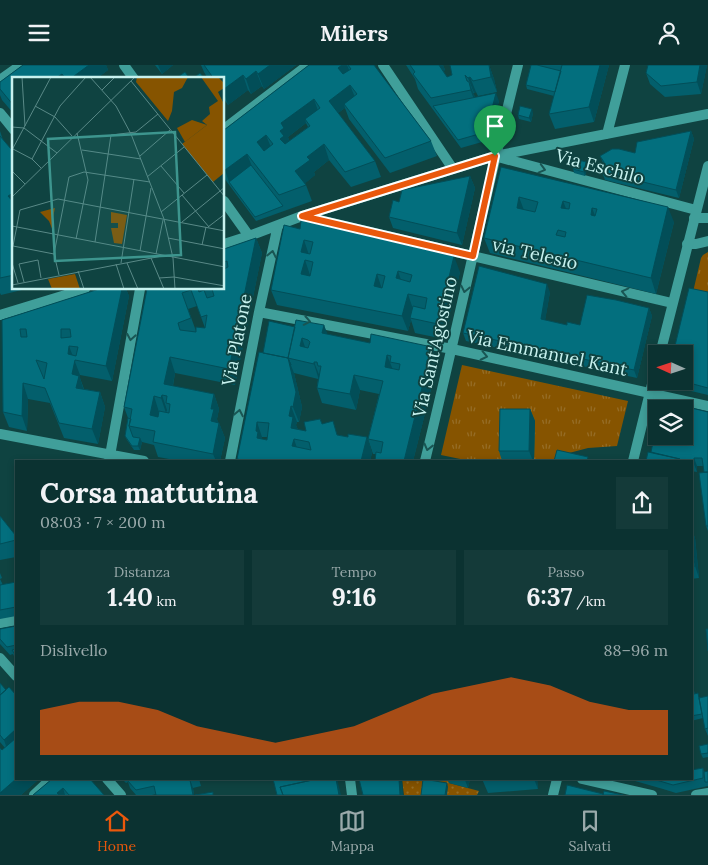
<!DOCTYPE html>
<html lang="it">
<meta charset="utf-8">
<style>
:root{--surface:#0b3231;--page:#143a39;--text:#f1f3f6;--muted:#9aaaab;--line:#2b4d4d;--accent:#ea580c}
body{margin:0;font-family:Lora,serif;background:var(--page);color:var(--text);height:100vh;display:flex;flex-direction:column;font-size:19px;white-space:nowrap}
*{box-sizing:border-box;margin:0}
p{font-size:16px;color:var(--muted)}
.icon{flex:none;width:28px;height:28px;fill:none;stroke:currentColor;stroke-width:2;stroke-linecap:round;stroke-linejoin:round}
.map{position:relative;flex:1;overflow:hidden}
.drawer{position:absolute;left:15px;top:395px;width:678px;height:320px;display:flex;flex-direction:column;background:var(--surface);border-radius:0px;box-shadow:0 2px 8px #0003,0 0 0 1px var(--line)}
.drawer>*{flex:none}
.needle{width:32px;rotate:273deg}
.fabs{position:absolute;left:648px;top:280px;display:grid;gap:10px}
.fabs a{display:grid;place-items:center;width:45px;height:45px;border-radius:0px;background:var(--surface);box-shadow:0 2px 8px #0003,0 0 0 1px var(--line);font-size:25px}
.pin{position:absolute;display:grid;place-items:center;width:42px;height:42px;color:#fff;margin:-51px -21px;border-radius:50% 50% 50% 0;rotate:-45deg;box-shadow:0 0 5px #0007}
.pin .icon{rotate:45deg}
.round{display:grid;place-items:center;flex:none;width:52px;height:52px;border-radius:0px;background:var(--page)}
.overview{display:flex;align-items:center;justify-content:space-between;height:85px;padding:0 25px}
h1{font-size:28px;font-weight:700;line-height:38px}
.figures{display:grid;grid-template-columns:repeat(3,1fr);gap:8px;height:85px;padding:5px 25px}
.figures div{display:grid;align-content:center;border-radius:0px;background:var(--page);text-align:center}
.figures b{font-size:25px;font-weight:700}
.figures small{font-size:14px;font-weight:400}
.figures p{font-size:14px}
.chart{height:140px;padding:10px 25px}
.chart p{display:flex;justify-content:space-between}
.chart svg{width:100%;height:90px;margin-top:5px;fill:var(--accent);opacity:.7}
header{display:flex;justify-content:space-between;align-items:center;height:65px;padding:0 25px;background:var(--surface);font-size:22px;font-weight:700}
.menu{display:flex;justify-content:space-around;align-items:center;height:70px;border-top:1px solid var(--line);background:var(--surface);font-size:14px;color:var(--muted)}
.menu a{display:grid;justify-items:center;gap:2px}
.menu .active{color:var(--accent)}
.map>svg:first-child{display:block}
.grass{fill:url(#grass-dots)}
.park{fill:url(#park-tufts)}
.lines{fill:none;stroke-linecap:round;stroke-linejoin:round}
.minor{stroke:#409f9a;stroke-width:10}
.tertiary{stroke:#409f9a;stroke-width:10}
.wall{fill:#035f6c;fill-rule:evenodd}
.shaded-wall{fill:#024e58}
.building{fill:#036f7e;stroke:#024e58;fill-rule:evenodd}
.oneway{stroke:#195553}
.route-casing{stroke:#fff;stroke-width:10}
.route{stroke:#ea580c;stroke-width:6}
.labels{text-anchor:middle;stroke-width:4;stroke-linejoin:round;paint-order:stroke}
.street-label{font-size:18px;fill:#c7f2ef;stroke:#0f4341}
.inset-road{fill:none;stroke:#598987;stroke-width:1}
.view{fill:#3d958e;fill-opacity:0.15;stroke:#3d958e;stroke-width:2.5}
.inset-edge{fill:none;stroke:#c7f2ef;stroke-width:2.5}
</style>
<header><svg class="icon" aria-label="menu" viewBox="0 0 24 24"><path d="M4 6h16M4 12h16M4 18h16"/></svg>Milers<svg class="icon" aria-label="person" viewBox="0 0 24 24"><circle cx="12" cy="8" r="4"/><path d="M4 21q1-7 8-7t8 7"/></svg></header>
<div class="map">
<svg width="708" height="730" viewBox="0 0 708 730">
<defs>
<pattern id="grass-dots" width="8" height="8" patternUnits="userSpaceOnUse" patternTransform="scale(1.25)"><rect width="8" height="8" fill="#865400"/><path d="M2 2h.1M6 6h.1" fill="none" stroke="#966d26" stroke-width="1.8" stroke-linecap="round"/></pattern>
<pattern id="park-tufts" width="24" height="20" patternUnits="userSpaceOnUse" patternTransform="scale(1.25)"><rect width="24" height="20" fill="#865400"/><path d="M3 7l-1-3M5 7V3M7 7l1-3M15 17l-1-3M17 17v-4M19 17l1-3" fill="none" stroke="#966d26"/></pattern>
</defs>
<rect width="100%" height="100%" fill="#0f4341"/>
<path class="grass" d="M402 714H439L449 716V718L479 726 477 730H404Z"/>
<path class="park" d="M708 187V230L693 227 701 193 703 190Z
M462 300 628 336 617 381 588 383 569 388 560 395 554 396H534V356L503 396H470L441 390Z"/>
<g class="lines">
<path class="minor" d="M124 0 134 14
M383 0 453 104
M0 15 21 0
M0 48 14 65
M224 64 308 0
M607 69 625 0
M498 92 696 145
M224 136 249 171
M303 151 672 238
M694 153H708
M224 179 249 171 302 151 495 91 708 49
M687 179H696L708 176
M259 247 452 284 708 341
M0 250 85 224
M0 369 144 396
M109 396 140 224
M230 396 259 247 278 160
M425 396C457 264 485 132 518 0
M0 558 16 555
M0 593 16 611
M107 714 121 730
M350 714 352 730
M582 714 652 730
M34 730 51 714
M696 730 708 728"/>
<path class="tertiary" d="M660 289 708 101
M633 396 656 303
M553 730 557 714"/>
</g>
<path class="wall" d="M23 0H106L108 5 96 14H14V49L2 35 0 30V17Z
M155 0H173L162 9Z
M201 0H296L264 24 262 21 251 29 248 25 228 40 224 34V14H208L204 7Z
M309 0H374L431 76 437 91 390 108 349 54 345 43 338 48 375 96 381 112 351 122 329 95 314 107 315 110 305 118 306 120 312 136 256 156 224 113V65ZM306 58 308 62 289 76 288 72Z
M406 0H443L445 5 443 6 447 12 489 0 494 14 497 27 478 31 476 27 474 28H473L475 32 499 36 489 75 461 83 418 24 415 14Z
M531 0H609L594 57 555 64 549 49 554 31 527 24 526 20Z
M707 0 701 29 665 32 650 19 646 8Z
M533 48 531 57 519 54 518 50Z
M0 66 3 75 11 84 14 82V224H26L1 230 0 228Z
M691 66 694 74 679 133 605 115 602 107 604 100 600 91 635 88Z
M586 97 588 101 585 111 574 108 573 104Z
M501 102 674 157 656 229 490 188 484 173Z
M470 111 475 123 462 180 393 163 389 152 399 137Z
M300 164 460 207 444 274 415 268 411 255 408 266 277 240 271 225Z
M256 173 262 188 235 320 175 308 173 321 214 329 219 344 217 354 218 358H219L225 373 220 396H180L158 392 154 380 142 377 140 385H134L127 375 125 371 128 353 124 342 147 224H224V184ZM197 241 205 263 196 266 188 244Z
M99 224H126L129 231 112 316 80 310V313L84 324 100 327 105 342 98 379 64 373 50 338 28 334 27 366 9 362 3 347 2 255Z
M550 227 545 255 567 260H580L649 243 652 251 637 313 466 276 463 268Z
M708 227V330L670 321 669 316H684Z
M324 260 327 269 370 278 432 282 438 297 413 396H375L376 389H373L368 374 379 329 360 325 356 345 322 338 317 323 318 314 294 308 302 342 299 357H297L296 360 298 365 306 366 320 354 322 359 338 370 348 372H367L372 388 370 396H238L237 394 263 288 295 262ZM262 372H267V375L262 374Z
M530 344 535 356 534 396H502L499 386Z
M708 347V466L706 461 704 401H697V407L691 406V396L651 387Z
M0 451 16 471V492L0 495Z
M691 463 695 473 699 513 691 514Z
M0 508 2 513 0 514 3 520 16 517V551L0 554Z
M16 561V595L13 589 10 590 0 579V564Z
M0 618 16 714H39L21 730H0L2 685 5 683 0 677Z
M691 622 694 626 695 629 700 633 708 631V671L705 664 703 653 691 656Z
M708 679V692L703 693 701 689Z
M703 703 704 707 708 706V721L676 728 663 724 628 714H691Z
M52 714 104 730H33Z
M122 714H199L201 721 193 723 194 730 156 729 152 730H136L130 723 128 717 126 718Z
M439 714H470L468 723 449 718 448 716Z
M482 714H537L538 724 488 728Z"/>
<path class="shaded-wall" d="M89 0H106L108 5 96 14H70Z
M158 0H173L162 9Z
M270 0H296L264 24 258 9Z
M342 0H347L352 12 344 18 338 3Z
M437 0H443L445 5 440 9Z
M489 0 494 14 497 27 491 12Z
M600 0H609L594 57 589 42Z
M700 0H707L701 29 697 17Z
M256 6 262 21 251 29 246 14Z
M62 9 64 14H56V13Z
M243 10 248 25 228 40 224 28V24Z
M465 10 471 24 469 17 475 32 476 40Z
M470 12 476 27 474 28 468 13Z
M350 20 356 35 344 39 345 43 334 51 329 36Z
M496 28 499 36 489 75 486 67Z
M314 34 319 49 305 54 306 58 288 72 290 78V86L280 74 281 58Z
M532 44 533 48 531 57 529 53Z
M691 66 694 74 679 133 676 125Z
M266 70 272 85 263 92 257 77Z
M324 79 329 95 314 107 315 110 301 122 295 106 307 92Z
M247 89 253 104 229 117 225 105Z
M586 97 588 101 585 111 584 107Z
M470 111 475 123 462 180 457 168Z
M13 128 14 129V147L8 131Z
M519 132 525 148 517 143Z
M563 136 569 151 561 143Z
M668 142 674 157 656 229 651 213Z
M592 143 598 158 591 150Z
M256 173 262 188 235 320 229 304Z
M304 175 309 190 305 195 310 210 307 224 301 209V187Z
M454 191 460 207 444 274 438 259Z
M398 206 403 221 396 213Z
M377 209 382 224 374 221Z
M547 219 550 227 544 262 541 254Z
M122 224H126L129 231 112 316 106 301Z
M408 229 413 244 410 253 411 255 408 266 402 251Z
M649 243 652 251 637 313 634 305Z
M324 260 330 276 322 268Z
M302 273 307 288 300 281Z
M69 281 80 310V313L84 326 82 338 72 309 68 289Z
M432 282 438 297 413 396H404Z
M387 290 393 305 385 302Z
M170 292 175 308 170 334 164 319Z
M288 293 294 308 302 342 299 357 293 342Z
M314 297 320 312 319 315 314 299Z
M354 310 360 325 356 345 350 329Z
M23 318 28 334 27 366 22 351Z
M100 327 105 342 98 379 92 364Z
M214 329 219 344 217 354 219 360V358L225 373 220 396H216L213 389 211 344Z
M162 330 167 345 166 348 161 333Z
M154 331 159 347 155 365 150 350Z
M291 341 297 357 296 360 299 367 291 363 289 351Z
M530 344 535 356 534 396H533L529 386Z
M257 357 262 372V377L257 373 256 366Z
M367 372 372 388 370 396H361Z
M140 373 142 377 140 385 138 381Z
M294 374 299 389 292 381Z
M694 393 697 401V407L694 399Z
M691 463 695 473 699 513 695 501Z
M16 664V684L9 690 4 675Z
M16 714H39L21 730H0V728Z
M336 714H337L341 730H339Z
M399 714H402L403 730H400Z
M465 714H470L468 723 465 715Z
M534 714H537L538 724Z
M190 715 193 723 194 730H193Z
M447 718 448 722 447 730H445Z
M63 723 65 730H58L57 728Z"/>
<path class="building" d="M23 0H89L70 14H66L62 9 56 13 57 14H14V41L0 24V17Z
M204 0H270L258 9 256 6 246 14 243 10 224 24V14H214Z
M309 0H342L338 3 343 9 351 4 348 0H374L431 76 385 93 344 39 357 29 350 20 329 36 375 96 345 107 324 79 307 92 310 95 295 106 306 120 279 130 247 89 225 105 224 104V65ZM314 34 320 43 305 54 310 61 285 79 280 74 284 71 280 66 284 63 281 58ZM266 70 273 79 264 86 257 77Z
M410 0H439L447 12 452 10 450 0H489L491 12 473 16 470 12 468 13 465 10 467 16 469 17 471 25 431 33 413 9 415 7Z
M531 0H537L561 6 555 27 526 20Z
M562 0H600L589 42 549 49Z
M648 0H700L697 17 661 21 646 8Z
M185 7 190 14H175Z
M200 8 205 14H192Z
M496 28 486 67 458 75 433 41Z
M520 41 532 44 529 53 518 50Z
M691 66 676 125 602 107 604 97 600 91 612 84H619L635 88 637 77Z
M0 71 11 84 14 82V128H13L8 131 14 138V210L0 213Z
M575 94 586 97 584 107 573 104Z
M251 100 283 141 255 152 229 117Z
M501 102 668 142 651 213 484 173ZM519 132 538 137 535 147 517 143ZM563 136 570 138 569 144 561 143ZM592 143 597 144 595 151 591 150ZM558 165 566 167 565 172 556 170Z
M470 111 457 168 389 152 393 135 399 137 402 125Z
M301 155 454 191 438 259 410 253 413 241 425 244 427 233 408 229 402 251 271 225 284 160 300 164ZM304 175 313 177 310 189 301 187ZM305 195 313 197 310 211 301 209ZM398 206 412 210 410 217 396 213ZM377 209 385 211 382 223 374 221Z
M256 173 229 304 170 292 164 319 214 329 211 344H214L211 356 219 358 213 389 153 377 155 366 129 361 132 344 124 342 147 224H198L199 227 204 225 207 233 214 231 212 224H224V204L228 202 227 196 224 197V184ZM191 225 201 252 207 250 205 263 196 262V267L180 265 178 258 191 253 182 228ZM162 330 167 331 166 338 170 339 169 348 159 346 158 352 150 350 154 331 161 333Z
M479 201 547 219 541 254 567 260V257L580 260 587 230 616 235 649 243 634 305 463 268Z
M689 223 708 227V323L682 316H684V289H673Z
M99 224H122L106 301 75 295 72 309 79 311 76 323 100 327 92 364 59 358 45 323 23 318 22 351 3 347 2 255ZM20 264H26L27 272H21ZM61 264H70L71 272 61 273ZM69 281 78 282 76 291 68 289ZM36 295 47 298 44 314Z
M296 255 324 260 322 268 370 278 371 269 432 282 404 396H375L376 387 381 388 383 377 368 374 383 316 354 310 350 329 317 323 321 301H318L317 297H314V299L288 293ZM302 273 308 275 310 277 308 283 300 281ZM387 290 391 291 390 297 400 299 399 305 385 302Z
M269 256 295 262 288 293 291 300 288 293 263 288Z
M259 287 288 293 296 327 293 342 291 341 289 351 293 352 291 363 306 366 304 357 320 354 322 359 333 356 337 370 348 372V369L367 372 361 396H247L237 394ZM257 357 269 358 267 375 257 373 258 367 256 366ZM294 374 309 377 311 385 292 381Z
M663 336 708 347V407H704L702 393H694V399H691V396H680V394L651 387 656 363V371H684V344H661Z
M500 344H530L529 386H499Z
M128 353 131 354 129 361 133 372 140 373 138 381H132L125 371Z
M557 385 588 392 587 396H551V395L554 396Z
M648 387 680 394 679 396H646Z
M708 407V461H706L699 408Z
M0 451 16 471V475L0 479Z
M691 468 695 501 691 502Z
M16 517V542L0 545V520Z
M16 561V580L7 582 0 574V564Z
M706 564H708V586Z
M16 584V591L12 585Z
M0 618 6 625 0 630Z
M9 622 16 630V664L4 675 0 670V630Z
M691 622H693L694 629 698 628 702 649 691 651Z
M708 631V663L705 664 699 633Z
M16 673V714L0 728V683L2 685Z
M708 679V688L701 689 699 681Z
M703 703V713L673 720 653 714H691V705Z
M708 706V717H705L704 707Z
M52 714H90L104 730H69L63 723 57 728 59 730H33Z
M136 714H195L190 715 193 730H156L154 721 136 725 127 715Z
M273 714H317L280 722 283 730H277Z
M317 714H336L339 730H283L280 722Z
M359 714H399L400 730H363Z
M423 714 447 718 445 730H421Z
M567 720 603 729V730H565Z
M604 726 623 730H603Z
M213 727V730H195Z"/>
<defs><path id="oneway-chevron" d="M-2-3.5L2.5 0L-2 3.5" fill="none" stroke-width="1.6" stroke-linecap="round" stroke-linejoin="round" transform="scale(1.25)"/></defs>
<g class="oneway">
<use href="#oneway-chevron" transform="translate(542 104) rotate(15)"/>
<use href="#oneway-chevron" transform="translate(272 189) rotate(-78)"/>
<use href="#oneway-chevron" transform="translate(465 224) rotate(102)"/>
<use href="#oneway-chevron" transform="translate(625 227) rotate(-167)"/>
<use href="#oneway-chevron" transform="translate(307 256) rotate(11)"/>
<use href="#oneway-chevron" transform="translate(131 272) rotate(100)"/>
<use href="#oneway-chevron" transform="translate(484 291) rotate(12)"/>
<use href="#oneway-chevron" transform="translate(239 348) rotate(-79)"/>
<use href="#oneway-chevron" transform="translate(428 382) rotate(104)"/>
</g>
<g class="lines">
<defs>
<path id="route" d="M495 91 473 191 302 151Z"/>
</defs>
<use href="#route" class="route-casing"/>
<use href="#route" class="route"/>
</g>
<g class="labels">
<g class="street-label">
<text transform="translate(600 102) rotate(15)" y="6">Via Eschilo</text>
<text transform="translate(535 189) rotate(13)" y="6">via Telesio</text>
<text transform="translate(237 275) rotate(-79)" y="6">Via Platone</text>
<text transform="translate(435 282) rotate(-77)" y="6">Via Sant'Agostino</text>
<text transform="translate(547 288) rotate(12)" y="6">Via Emmanuel Kant</text>
</g>
</g>
<g transform="translate(12 12)">
<rect width="212" height="212" fill="#0f4341"/>
<path d="M43 131 40 145 41 154 37 144 28 135Z" fill="#865400"/>
<path d="M180 43 195 48 173 65 165 51Z" fill="#865400"/>
<path d="M125 0H176L170 11 162 15 160 34 156 44 124 5ZM189 0H206L212 6V11L206 15 212 27V48H195L190 44 198 37 197 30 206 24ZM99 135 115 138 110 167 102 166 99 151H106V146H99Z" fill="#865400"/>
<path d="M63 197 68 212H40L36 202Z" fill="#865400"/>
<path d="M195 48H212V96L201 105 170 67Z" fill="#865400"/>
<path class="inset-road" d="M10 0 13 49M78 0 104 29 119 57 152 142 161 181 163 212M119 4 213 120M90 13 103 0M23 29 43 40 60 59M0 50 12 51 45 76M1 72 20 82 29 91M0 73 39 0M70 73 129 82M128 79 158 53M20 82 48 29 74 0M149 89 172 116M0 94 13 107M135 100 172 70M170 118 197 150M0 120 123 0M149 135 195 98M170 145 213 110M0 149 213 190M196 150 213 137M156 161 213 172M64 162 76 103 65 56M83 165 99 58 124 55 146 37M190 168 194 150M128 174 139 111M42 177 1 169 8 133 46 122 213 154M144 177 151 143M139 181 152 212M0 186 6 206M109 186 122 102M115 186 126 212M104 187 112 212M66 194 72 212M47 198 42 177 57 100 72 95 138 105M147 201 162 200 213 209M12 205 7 187 26 183 29 201M0 208 150 179"/>
<path class="view" d="M163 55 169 178 43 184 36 62Z"/>
<rect width="212" height="212" class="inset-edge"/>
</g>
</svg>
<div class="fabs">
<a><svg class="needle" viewBox="-14 -14 28 28"><path d="M0-13l5 13h-10z" fill="#e53935"/><path d="M0 13l5-13h-10z" fill="#9aaaab"/></svg></a>
<a><svg class="icon" aria-label="layers" viewBox="0 0 24 24"><path d="M12 4l9 5-9 5-9-5zM3 14l9 5 9-5"/></svg></a>
</div>
<div class="pin" style="left:495px;top:91px;background:#1e9e55"><svg class="icon" aria-label="arrive" viewBox="0 0 24 24"><path d="M6 21V4h12l-3 4 3 4H6"/></svg></div>
<section class="drawer">
<div class="overview"><div><h1>Corsa mattutina</h1><p>08:03 · 7 × 200 m</p></div><a class="round"><svg class="icon" aria-label="share" viewBox="0 0 24 24"><path d="M12 15V3M7 8l5-5 5 5M5 13v7h14v-7"/></svg></a></div>
<div class="figures">
<div><p>Distanza</p><b>1.40<small> km</small></b></div>
<div><p>Tempo</p><b>9:16</b></div>
<div><p>Passo</p><b>6:37<small> /km</small></b></div>
</div>
<div class="chart"><p><span>Dislivello</span>88–96 m</p>
<svg viewBox="0 0 160 44" preserveAspectRatio="none"><path d="M0 44V22L10 18L20 18L30 22L40 30L50 34L60 38L70 34L80 30L90 22L100 14L110 10L120 6L130 10L140 18L150 22L160 22V44z"/></svg>
</div>
</section>
</div>
<nav class="menu">
<a class="active"><svg class="icon" aria-label="home" viewBox="0 0 24 24"><path d="M3 11l9-7 9 7M6 9v11h12V9"/></svg>Home</a>
<a><svg class="icon" aria-label="map" viewBox="0 0 24 24"><path d="M3 6l6-2 6 2 6-2v14l-6 2-6-2-6 2zM9 4v14M15 6v14"/></svg>Mappa</a>
<a><svg class="icon" aria-label="saved" viewBox="0 0 24 24"><path d="M7 4h10v16l-5-4-5 4z"/></svg>Salvati</a>
</nav>
